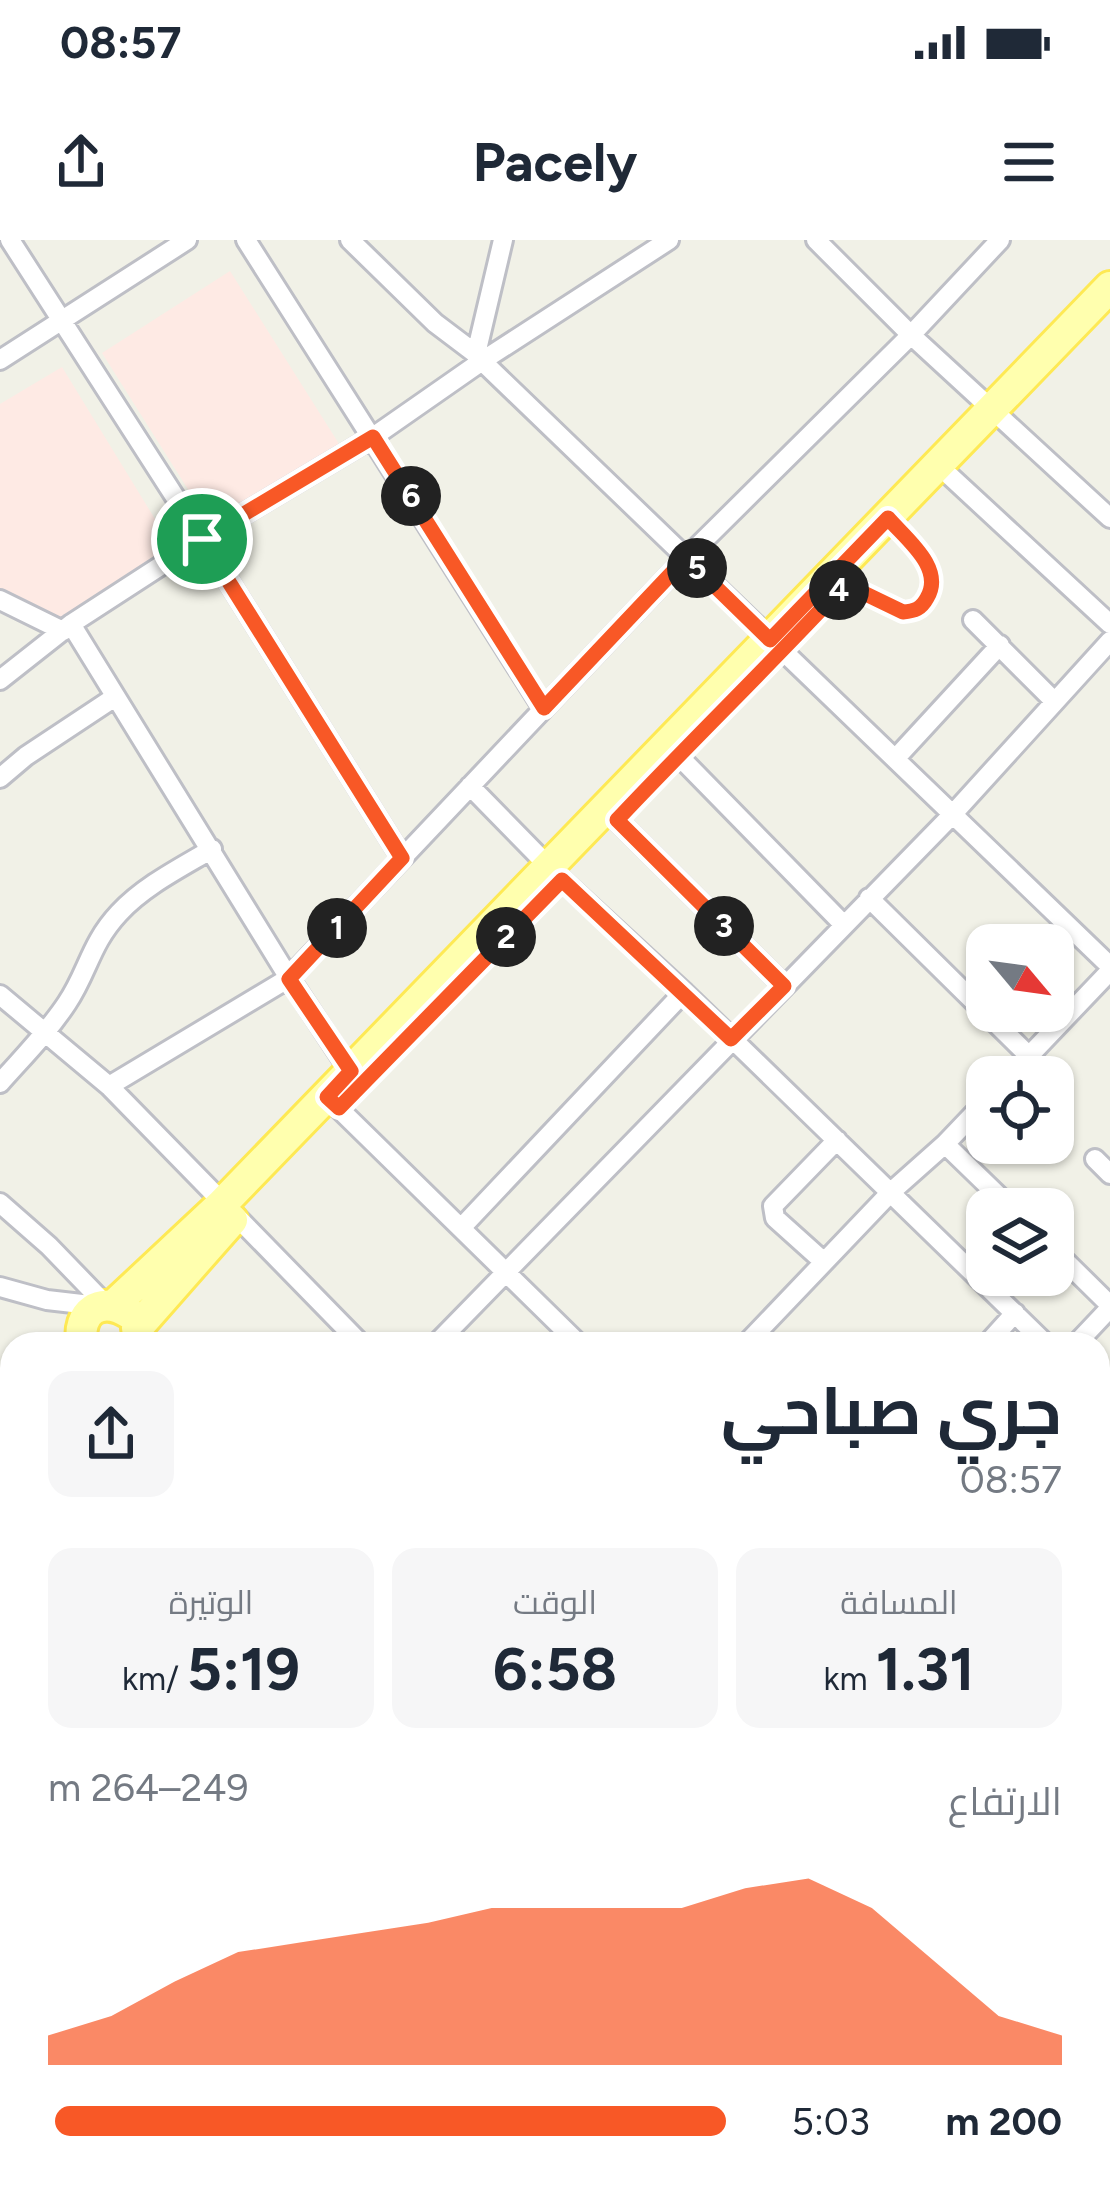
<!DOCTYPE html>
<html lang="ar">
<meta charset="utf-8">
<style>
:root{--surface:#fff;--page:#f6f6f7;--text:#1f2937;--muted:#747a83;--accent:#f85826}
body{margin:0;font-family:Figtree,Cairo,sans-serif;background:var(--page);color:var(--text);direction:rtl;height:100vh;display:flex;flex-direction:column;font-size:45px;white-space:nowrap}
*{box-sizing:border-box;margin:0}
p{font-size:39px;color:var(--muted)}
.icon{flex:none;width:66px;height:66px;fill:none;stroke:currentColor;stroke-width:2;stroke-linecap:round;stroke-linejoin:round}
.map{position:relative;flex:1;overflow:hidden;direction:ltr}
.side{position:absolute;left:0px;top:1092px;width:1110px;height:861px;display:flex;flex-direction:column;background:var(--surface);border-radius:36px 36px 0 0;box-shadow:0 3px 9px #0004;direction:rtl}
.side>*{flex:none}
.needle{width:78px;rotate:119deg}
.tools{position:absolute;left:966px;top:684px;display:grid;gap:24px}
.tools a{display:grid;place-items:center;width:108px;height:108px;border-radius:24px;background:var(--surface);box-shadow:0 3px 9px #0004;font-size:60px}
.pin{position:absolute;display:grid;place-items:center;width:102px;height:102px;color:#fff;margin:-51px;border:6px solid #fff;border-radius:50%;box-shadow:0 3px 12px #0007}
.km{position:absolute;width:60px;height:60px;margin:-30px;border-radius:50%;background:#222;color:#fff;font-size:33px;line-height:60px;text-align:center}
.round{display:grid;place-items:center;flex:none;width:126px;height:126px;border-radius:24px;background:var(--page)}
.overview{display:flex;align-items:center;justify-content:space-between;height:204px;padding:0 48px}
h1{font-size:66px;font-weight:700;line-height:90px}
.stats{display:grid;grid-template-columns:repeat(3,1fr);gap:18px;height:204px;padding:12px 48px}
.stats div{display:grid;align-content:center;border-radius:24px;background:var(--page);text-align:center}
.stats b{font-size:60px;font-weight:700}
.stats small{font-size:33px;font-weight:400}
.stats p{font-size:33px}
.chart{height:336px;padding:24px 48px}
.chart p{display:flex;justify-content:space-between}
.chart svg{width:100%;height:216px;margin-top:12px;fill:var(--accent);opacity:.7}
ul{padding:0 48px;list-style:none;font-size:39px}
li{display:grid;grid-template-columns:192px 144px 1fr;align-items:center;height:90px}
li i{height:30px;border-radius:15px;background:var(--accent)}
.status{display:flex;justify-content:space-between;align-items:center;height:84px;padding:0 60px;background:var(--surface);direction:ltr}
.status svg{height:33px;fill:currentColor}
header{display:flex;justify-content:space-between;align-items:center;height:156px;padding:0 48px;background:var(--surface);font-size:54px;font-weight:700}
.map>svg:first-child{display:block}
.medical{fill:#feeae4}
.green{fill:#c2ebc8}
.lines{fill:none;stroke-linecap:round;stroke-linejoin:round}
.service-casing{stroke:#bebfc6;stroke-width:15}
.minor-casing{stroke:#bebfc6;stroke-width:24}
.primary-casing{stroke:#fee954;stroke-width:36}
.service{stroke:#fff;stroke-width:9}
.minor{stroke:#fff;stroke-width:18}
.primary{stroke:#ffffae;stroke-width:30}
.route-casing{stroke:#fff;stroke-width:24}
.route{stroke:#f85826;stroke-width:15}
</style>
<div class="status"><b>08:57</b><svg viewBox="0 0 49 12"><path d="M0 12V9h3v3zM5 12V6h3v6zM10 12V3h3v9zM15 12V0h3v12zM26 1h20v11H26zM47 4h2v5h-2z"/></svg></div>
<header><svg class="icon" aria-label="menu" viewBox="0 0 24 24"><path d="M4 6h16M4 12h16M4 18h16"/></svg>Pacely<svg class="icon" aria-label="share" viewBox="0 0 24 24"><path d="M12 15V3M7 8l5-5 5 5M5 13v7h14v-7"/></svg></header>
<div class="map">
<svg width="1110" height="1951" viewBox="0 0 1110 1951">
<rect width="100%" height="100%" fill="#f1f1e7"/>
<path class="medical" d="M230 31 341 207 213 289 102 113Z
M62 127 177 315 61 383 0 356V164Z"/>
<path class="green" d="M1103 1647 1110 1653V1720L1098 1718V1651Z"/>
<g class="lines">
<defs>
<path id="service" d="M834 338 903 372C915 370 922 368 928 357 945 328 909 302 891 282"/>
<path id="minor" d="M10 0 202 299 402 618
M246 0 543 468
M350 0 435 83 476 114
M503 0 476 114 482 121 1110 726
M816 0 911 95 1110 278
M0 120 187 0
M950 236 1110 384
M0 360 63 391
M973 380 1054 461
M71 384 289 738 360 846
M0 440 71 384 202 299 373 197 482 121 669 0
M666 503 843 684
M895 519 1000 405
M0 538 26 516 115 457
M470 546 562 640 684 752 1046 1104
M617 580 784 746
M869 658 1029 816
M0 755 109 846 361 1104
M1009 837 1110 731
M0 843C23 817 48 792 67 763 88 732 90 704 119 673 144 646 180 628 212 609
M109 846 289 738 686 318 911 95 1000 0
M327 857 579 1104
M945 904 1012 969
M1095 919 1110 934
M0 963 49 1006 106 1065
M461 988 684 752
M1053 1009 1110 1065
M824 1022 775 978 773 966 837 900
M0 1047 47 1060 99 1066
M436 1104 952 575 1110 401
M746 1104 891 952 945 904 987 860
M987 1104 1015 1073
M1076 1104 1110 1068
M1098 1154 1110 1165
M0 1377 12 1396
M1098 1423 1110 1410
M0 1457 12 1470
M1098 1602 1110 1613
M0 1691 12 1701
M0 1875 12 1863
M92 1941 102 1951
M202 1941 211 1951
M246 1951 256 1941"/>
<path id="primary" d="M114 1065 222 964 1110 47
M137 1088 232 980
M82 1104C77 1072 100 1055 129 1073
M0 1196 12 1184
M1098 1720 1110 1721"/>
</defs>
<use href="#service" class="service-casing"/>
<use href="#minor" class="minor-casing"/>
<use href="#primary" class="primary-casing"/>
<use href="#service" class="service"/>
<use href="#minor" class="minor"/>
<use href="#primary" class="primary"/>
</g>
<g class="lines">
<defs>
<path id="route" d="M373 197 544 468 686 318 770 400 888 278C906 299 945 328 927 358 921 369 915 371 903 372L845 344C771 424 692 500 617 580L784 746 731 799 562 640 339 868 327 857 351 831 289 739 402 618 202 299Z"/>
</defs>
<use href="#route" class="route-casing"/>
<use href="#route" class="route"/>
</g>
</svg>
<div class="tools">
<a><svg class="needle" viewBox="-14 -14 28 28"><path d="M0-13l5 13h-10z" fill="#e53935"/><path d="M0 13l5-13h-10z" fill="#747a83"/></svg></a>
<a><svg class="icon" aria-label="locate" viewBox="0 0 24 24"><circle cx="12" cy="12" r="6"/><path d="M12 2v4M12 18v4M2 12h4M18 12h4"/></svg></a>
<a><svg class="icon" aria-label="layers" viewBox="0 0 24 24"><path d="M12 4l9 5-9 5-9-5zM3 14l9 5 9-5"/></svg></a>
</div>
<div class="pin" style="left:202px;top:299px;background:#1e9e55"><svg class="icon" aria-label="arrive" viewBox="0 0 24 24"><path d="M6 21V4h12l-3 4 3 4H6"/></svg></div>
<b class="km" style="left:337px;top:688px">1</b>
<b class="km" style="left:506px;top:697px">2</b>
<b class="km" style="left:724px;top:686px">3</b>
<b class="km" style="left:839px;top:350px">4</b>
<b class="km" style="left:697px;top:328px">5</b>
<b class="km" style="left:411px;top:256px">6</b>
<section class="side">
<div class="overview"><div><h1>جري صباحي</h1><p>08:57</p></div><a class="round"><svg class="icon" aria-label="share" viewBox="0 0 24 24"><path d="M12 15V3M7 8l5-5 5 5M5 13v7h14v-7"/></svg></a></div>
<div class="stats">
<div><p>المسافة</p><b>1.31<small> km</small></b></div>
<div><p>الوقت</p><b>6:58</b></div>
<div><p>الوتيرة</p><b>5:19<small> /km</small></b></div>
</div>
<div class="chart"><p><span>الارتفاع</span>249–264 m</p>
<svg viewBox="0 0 160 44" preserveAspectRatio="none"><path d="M0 44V38L10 34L20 27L30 21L40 19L50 17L60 15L70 12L80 12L90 12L100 12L110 8L120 6L130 12L140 23L150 34L160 38V44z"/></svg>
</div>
<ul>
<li><b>200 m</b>5:03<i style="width:99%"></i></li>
</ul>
</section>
</div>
